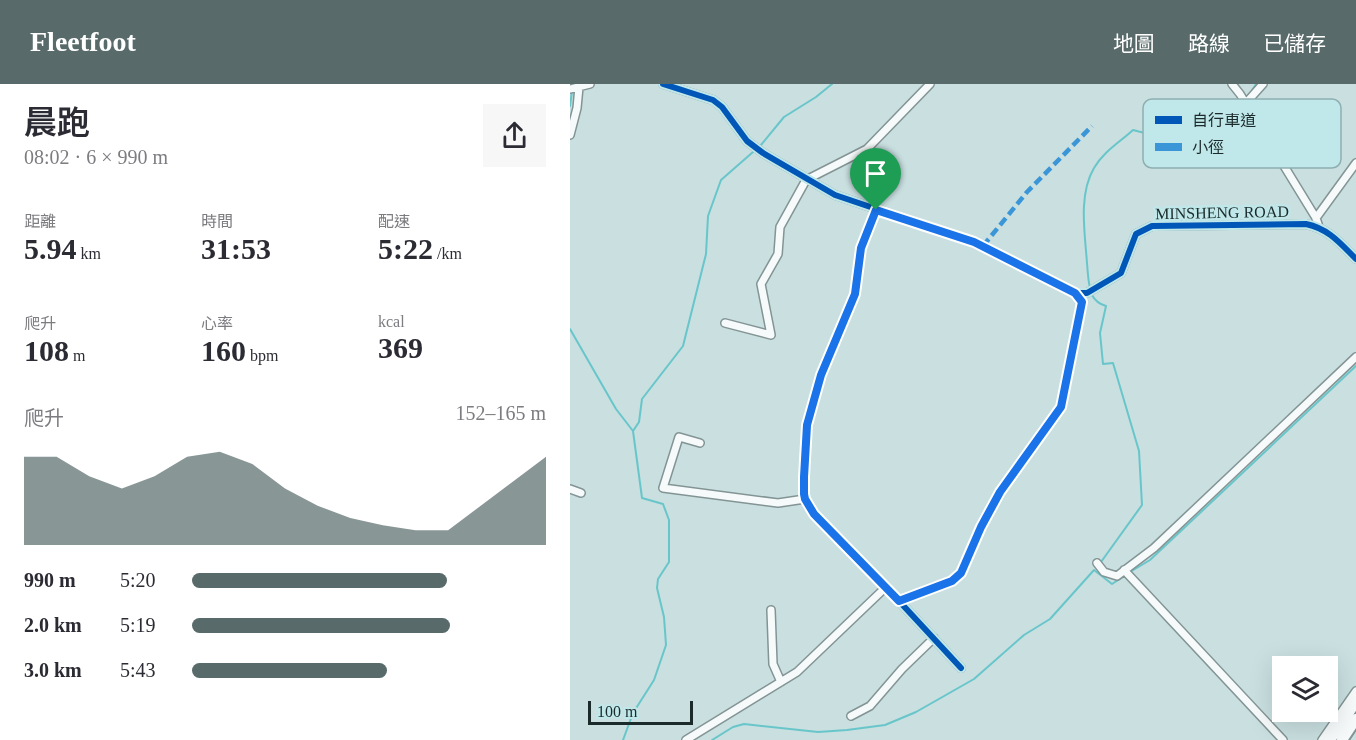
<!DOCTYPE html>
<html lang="zh-TW">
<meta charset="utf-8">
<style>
:root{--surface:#fff;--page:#f7f7f7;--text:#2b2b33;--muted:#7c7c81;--accent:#586a6a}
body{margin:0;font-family:"Times New Roman","Noto Sans TC",serif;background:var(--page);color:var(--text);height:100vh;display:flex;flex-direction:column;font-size:22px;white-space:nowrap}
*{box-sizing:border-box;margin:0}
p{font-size:20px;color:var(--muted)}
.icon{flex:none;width:33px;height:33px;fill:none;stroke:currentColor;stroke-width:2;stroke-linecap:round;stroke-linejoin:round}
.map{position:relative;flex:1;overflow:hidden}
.side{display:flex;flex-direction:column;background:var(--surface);width:570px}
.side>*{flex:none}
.tools{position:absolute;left:702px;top:572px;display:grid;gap:12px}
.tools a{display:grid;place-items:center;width:66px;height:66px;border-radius:0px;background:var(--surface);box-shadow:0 6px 24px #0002;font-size:30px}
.scale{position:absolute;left:18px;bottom:15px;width:105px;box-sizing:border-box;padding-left:6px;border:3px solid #1b2b2b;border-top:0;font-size:16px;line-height:21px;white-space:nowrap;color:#1b2b2b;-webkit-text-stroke:4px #c0e7e9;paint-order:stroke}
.pin{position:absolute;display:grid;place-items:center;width:51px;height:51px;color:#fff;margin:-62px -26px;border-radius:50% 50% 50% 0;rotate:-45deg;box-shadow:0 0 6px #0007}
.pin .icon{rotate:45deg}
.round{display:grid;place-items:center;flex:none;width:63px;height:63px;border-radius:0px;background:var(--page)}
.headline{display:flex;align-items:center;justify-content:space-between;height:102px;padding:0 24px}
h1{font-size:33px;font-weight:600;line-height:45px}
.stats{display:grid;grid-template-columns:repeat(3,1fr);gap:9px;height:102px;padding:6px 24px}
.stats div{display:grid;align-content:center}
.stats b{font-size:30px;font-weight:600}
.stats small{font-size:16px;font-weight:400}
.stats p{font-size:16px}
.chart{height:168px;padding:12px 24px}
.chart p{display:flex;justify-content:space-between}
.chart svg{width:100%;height:108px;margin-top:6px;fill:var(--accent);opacity:.7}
ul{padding:0 24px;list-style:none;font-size:20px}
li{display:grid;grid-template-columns:96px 72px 1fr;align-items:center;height:45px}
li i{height:15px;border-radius:8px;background:var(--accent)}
header{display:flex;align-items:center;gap:36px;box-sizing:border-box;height:84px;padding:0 30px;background:var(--accent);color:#fff}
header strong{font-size:28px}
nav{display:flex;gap:33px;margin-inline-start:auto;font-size:21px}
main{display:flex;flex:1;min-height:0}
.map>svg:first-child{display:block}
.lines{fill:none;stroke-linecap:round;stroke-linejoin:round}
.stream{stroke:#68c6ca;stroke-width:2}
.minor-casing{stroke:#839495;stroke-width:10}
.highway-casing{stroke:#839495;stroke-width:14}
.minor{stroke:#f7fafa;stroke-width:7}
.highway{stroke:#f7fafa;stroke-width:10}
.quiet{stroke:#3a96d7;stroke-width:4.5;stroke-dasharray:9 4.5;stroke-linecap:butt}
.cycleway-casing{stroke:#c0e7e9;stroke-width:10}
.cycleway{stroke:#0057b8;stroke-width:6}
.route-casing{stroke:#fff;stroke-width:12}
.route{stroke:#1a73e8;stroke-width:8}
.labels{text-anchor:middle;stroke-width:5;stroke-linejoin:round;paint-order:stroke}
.street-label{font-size:16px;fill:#1b2b2b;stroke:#c0e7e9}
.key{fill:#c0e7e9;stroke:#8eafb0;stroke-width:1.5}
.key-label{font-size:16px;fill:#1b2b2b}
</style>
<header>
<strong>Fleetfoot</strong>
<nav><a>地圖</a><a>路線</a><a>已儲存</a></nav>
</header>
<main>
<section class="side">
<div class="headline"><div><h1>晨跑</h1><p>08:02 · 6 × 990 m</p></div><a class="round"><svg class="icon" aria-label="share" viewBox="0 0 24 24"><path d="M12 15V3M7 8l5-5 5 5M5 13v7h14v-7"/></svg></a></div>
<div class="stats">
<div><p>距離</p><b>5.94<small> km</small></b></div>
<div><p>時間</p><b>31:53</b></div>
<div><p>配速</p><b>5:22<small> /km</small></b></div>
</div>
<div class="stats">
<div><p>爬升</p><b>108<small> m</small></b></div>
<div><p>心率</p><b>160<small> bpm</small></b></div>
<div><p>kcal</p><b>369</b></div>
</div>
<div class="chart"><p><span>爬升</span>152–165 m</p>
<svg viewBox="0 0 160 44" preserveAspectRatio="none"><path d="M0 44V8L10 8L20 16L30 21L40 16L50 8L60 6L70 11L80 21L90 28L100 33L110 36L120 38L130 38L140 28L150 18L160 8V44z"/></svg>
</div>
<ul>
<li><b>990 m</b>5:20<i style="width:72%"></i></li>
<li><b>2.0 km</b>5:19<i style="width:73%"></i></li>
<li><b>3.0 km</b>5:43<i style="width:55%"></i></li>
</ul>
</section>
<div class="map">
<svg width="786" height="656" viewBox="0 0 786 656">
<rect width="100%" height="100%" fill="#c9dfe0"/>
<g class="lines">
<path class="stream" d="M680 10 686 0
M0 22 3 0
M0 245 46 325 63 347
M531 478 572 421 569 367 543 279 533 280 530 249 536 222C529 220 525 217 522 211 518 201 518 190 517 179 515 150 508 111 524 84 533 68 550 58 563 46 617 60 629 62 670 20
M560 488 580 476 786 282
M53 656 63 629 84 596 96 561 94 533 87 504 88 495 99 478V436L93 420 72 414 63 347 69 338 72 315 113 262 136 170 138 132 151 96 191 61 214 33 246 13 262 0
M142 656 163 643 174 640 248 648 277 646 315 641 346 628 404 595 454 551 480 535 524 486 542 500 556 491"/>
<defs>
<path id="minor" d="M93 0 143 16 152 23 177 57 193 69 265 111 404 158 505 209H517L551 189 566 150 582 142 736 140C759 145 770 159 786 175
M662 0 670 10 746 134 749 143
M0 5 20 0
M676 19 693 0
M0 51 7 24 9 3
M306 126 291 164 285 210 251 291 237 341 234 393V410L235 415 244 430 329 517 391 584
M746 134 786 79
M155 239 201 251 191 200 208 170 210 143 236 96 297 65 360 0
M130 359 109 353 93 404 208 419 235 415
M0 405 11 409
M527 479 534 488 547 492 584 464 786 273
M554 486 713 656
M329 517 382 497 391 489 411 443 430 408 491 323 512 218 505 209
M201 526 203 580 211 598
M281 632 300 622 332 585 364 554
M116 656 227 588 316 503
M752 656 786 607"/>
<path id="highway" d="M760 656 786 618
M772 656 786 635"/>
</defs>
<use href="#minor" class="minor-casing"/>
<use href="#highway" class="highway-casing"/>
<use href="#minor" class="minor"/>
<use href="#highway" class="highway"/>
<path class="quiet" d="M413 162 457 108 522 42"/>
<defs>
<path id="cycleway" d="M93 0 143 16 152 23 177 57 193 69 265 111 404 158 505 209H517L551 189 566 150 582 142 736 140C759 145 770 159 786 175
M306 126 291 164 285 210 251 291 237 341 234 393V410L235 415 244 430 329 517 391 584"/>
</defs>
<use href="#cycleway" class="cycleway-casing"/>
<use href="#cycleway" class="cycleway"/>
</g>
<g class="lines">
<defs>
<path id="route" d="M306 126 404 158 505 209 512 218 491 323 430 408 411 443 391 489 382 497 329 517 244 430 235 415 234 410V393L237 341 251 291 285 210 291 164Z"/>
</defs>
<use href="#route" class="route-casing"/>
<use href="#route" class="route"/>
</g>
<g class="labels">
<g class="street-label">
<text transform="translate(652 128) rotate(-1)" y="6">MINSHENG ROAD</text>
</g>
</g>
<rect x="573" y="15" width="198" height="69" rx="9" class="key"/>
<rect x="585" y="32" width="27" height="8" fill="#0057b8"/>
<rect x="585" y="59" width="27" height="8" fill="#3a96d7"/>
<g class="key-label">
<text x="622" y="42">自行車道</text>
<text x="622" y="69">小徑</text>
</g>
</svg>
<div class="tools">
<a><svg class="icon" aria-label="layers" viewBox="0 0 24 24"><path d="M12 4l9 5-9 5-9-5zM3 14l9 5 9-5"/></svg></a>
</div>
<div class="scale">100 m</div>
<div class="pin" style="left:306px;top:126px;background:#1e9e55"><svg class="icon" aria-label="arrive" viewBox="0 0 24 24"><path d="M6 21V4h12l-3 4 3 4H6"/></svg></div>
</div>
</main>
